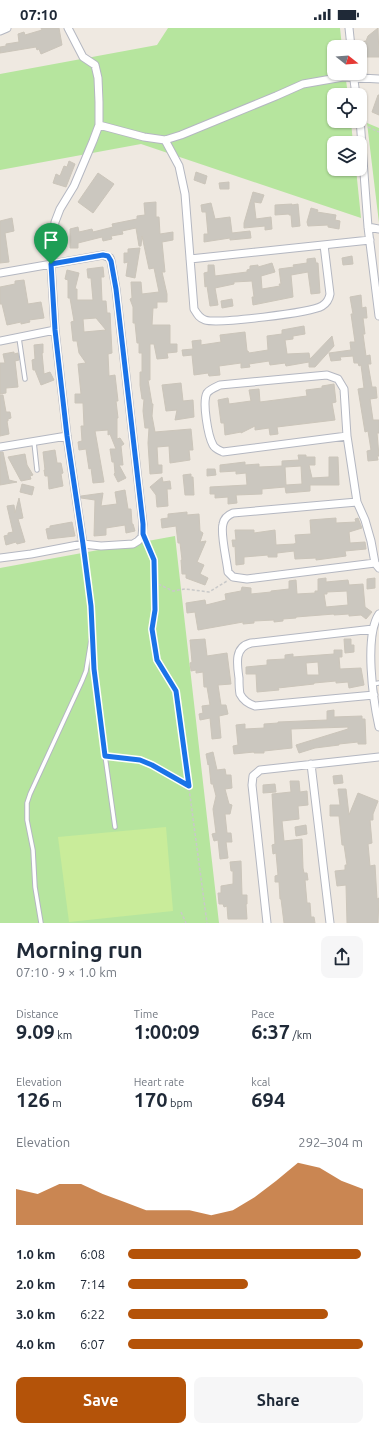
<!DOCTYPE html>
<meta charset="utf-8">
<style>
:root{--surface:#fff;--page:#f6f6f7;--text:#1f2937;--muted:#747a83;--accent:#b45309}
body{margin:0;font-family:Ubuntu,sans-serif;background:var(--page);color:var(--text);height:100vh;display:flex;flex-direction:column;font-size:15px;white-space:nowrap}
*{box-sizing:border-box;margin:0}
p{font-size:13px;color:var(--muted)}
.icon{flex:none;width:22px;height:22px;fill:none;stroke:currentColor;stroke-width:2;stroke-linecap:round;stroke-linejoin:round}
.map{position:relative;height:895px;overflow:hidden}
.drawer{display:flex;flex-direction:column;background:var(--surface);flex:1}
.drawer>*{flex:none}
.needle{width:26px;rotate:107deg}
.buttons{position:absolute;left:327px;top:12px;display:grid;gap:8px}
.buttons a{display:grid;place-items:center;width:40px;height:40px;border-radius:8px;background:var(--surface);box-shadow:0 1px 3px #0004;font-size:20px}
.pin{position:absolute;display:grid;place-items:center;width:34px;height:34px;color:#fff;margin:-41px -17px;border-radius:50% 50% 50% 0;rotate:-45deg;box-shadow:0 0 4px #0007}
.pin .icon{rotate:45deg}
.round{display:grid;place-items:center;flex:none;width:42px;height:42px;border-radius:8px;background:var(--page)}
.head{display:flex;align-items:center;justify-content:space-between;height:68px;padding:0 16px}
h1{font-size:22px;font-weight:700;line-height:30px}
.stats{display:grid;grid-template-columns:repeat(3,1fr);gap:6px;height:68px;padding:4px 16px}
.stats div{display:grid;align-content:center}
.stats b{font-size:20px;font-weight:700}
.stats small{font-size:11px;font-weight:400}
.stats p{font-size:11px}
.chart{height:112px;padding:8px 16px}
.chart p{display:flex;justify-content:space-between}
.chart svg{width:100%;height:72px;margin-top:4px;fill:var(--accent);opacity:.7}
.primary-button{display:flex;gap:8px;margin-top:auto;padding:8px 16px}
.primary-button a{flex:1;height:46px;border-radius:8px;background:var(--accent);color:#fff;font-size:16px;font-weight:700;line-height:46px;text-align:center}
.primary-button a+a{background:var(--page);color:var(--text)}
ul{padding:0 16px;list-style:none;font-size:13px}
li{display:grid;grid-template-columns:64px 48px 1fr;align-items:center;height:30px}
li i{height:10px;border-radius:5px;background:var(--accent)}
.status{display:flex;justify-content:space-between;align-items:center;height:28px;padding:0 20px;background:var(--surface);direction:ltr}
.status svg{height:11px;fill:currentColor}
.map>svg:first-child{display:block}
.green{fill:#b6e59e}
.pitch{fill:#c9ec9a}
.building{fill:#cbc7bf;stroke:#cbc5ba;fill-rule:evenodd}
.lines{fill:none;stroke-linecap:round;stroke-linejoin:round}
.service-casing{stroke:#b4b7c1;stroke-width:5.5}
.minor-casing{stroke:#b4b7c1;stroke-width:9}
.path{stroke:#c9c9c9;stroke-width:1.5;stroke-dasharray:3 2;stroke-linecap:butt}
.service{stroke:#fff;stroke-width:3.5}
.minor{stroke:#fff;stroke-width:7}
.route-casing{stroke:#fff;stroke-width:8}
.route{stroke:#1a73e8;stroke-width:5}
</style>
<div class="status"><b>07:10</b><svg viewBox="0 0 49 12"><path d="M0 12V9h3v3zM5 12V6h3v6zM10 12V3h3v9zM15 12V0h3v12zM26 1h20v11H26zM47 4h2v5h-2z"/></svg></div>
<div class="map">
<svg width="379" height="895" viewBox="0 0 379 895">
<rect width="100%" height="100%" fill="#efe9e1"/>
<path class="green" d="M168 0H340L342 19H334V45H345L348 67H334V93H351L353 115H334V141H356L361 190 141 116 0 142V46L157 17Z
M367 95 379 100V195Z
M175 508 219 895H0V540Z"/>
<path class="pitch" d="M166 799 173 883 69 894 58 809Z"/>
<path class="building" d="M41 0H59L62 17 41 26 39 21 37 22 36 19 0 25V19L6 18V16L19 14 18 6 24 4 25 7 42 2Z
M378 0 379 29H363L361 14 366 13 368 8Z
M378 67H379V87L372 84Z
M69 133 75 136 66 159 53 155 56 146 60 148 64 138 67 139Z
M196 144 207 148 205 156 194 152Z
M98 145 114 156 93 185 78 174Z
M229 154V161H220L219 155Z
M253 164 264 167 261 175 254 174 256 191 271 189 272 201 265 202V198L244 200V195Z
M156 174V189H159L160 206 173 204V212L162 214 165 244H162L167 266V274H157V280H153L152 297H170V316H177V324L167 325 168 330 157 331 154 316H150V352H148L152 376H153L152 388 155 404 191 401 193 422H189L190 432 170 435 169 418 157 419 158 437H162V445L150 446 148 415 149 400H145L143 383 144 371H142L140 357V344H142V325H139V315H137L135 295H133V279L130 271 132 270 131 254H141L142 266 159 264 154 240 149 241 142 208 141 218H139L136 200 122 203 123 206 111 208 112 211 103 213 102 209 78 215V220H70V201L78 199 79 204 92 201 93 204 113 199 112 196 137 191V188L145 187 144 175Z
M211 175 215 191 230 189 232 205 250 203 251 210 230 212V210L204 214V206H208L206 184H202L201 177Z
M292 176V177L298 176 300 198 292 199 291 187H289V186L275 187V177Z
M311 180 318 182 317 184 336 187 335 192 340 193 339 201 328 199V197L308 198 307 194Z
M12 190 14 203 5 205 9 234 0 235V193Z
M140 220 135 250 126 248 128 234 124 235V225H128V221Z
M352 228 353 236 343 237 342 230Z
M315 230 316 235H318L320 265 311 266 308 244 291 247 293 269 253 277 252 269H254L252 253 234 254V256L215 260 218 277 210 278 207 258 205 259 204 245 208 244V237H214L215 248 247 244V242L250 241V238L258 237V239L272 235 275 244 261 248 262 261 280 258 279 256H281L279 241 294 239 293 237 307 235V231Z
M103 239 104 249H101L102 273H106L107 285H110L112 325 108 326 109 348 115 347 118 373H116L118 390H117V411L120 410 124 416 121 418 123 437H119L126 450 118 454 114 446 115 445 114 434H112L110 421H116L110 406 108 407V402L95 403 104 454 93 455 91 440 89 441 86 421 79 422 78 414 82 413 81 398H84L83 375H75V366H81L78 336 86 335 79 325 77 313H73L71 294 74 293 70 270H68V252L65 251 67 242 79 245 75 261H77V272H93L91 250H88L87 241ZM96 290 106 302 84 304 83 291Z
M24 252 28 276 41 274 44 290 29 292 30 294 21 296V294L7 297 2 276H0V259L15 256V253Z
M361 267 362 280 366 279 367 290H363L365 306H363L366 328 370 327 371 336H368L372 359H376L377 370 370 371 373 392H379V405H377L379 428H377L378 432 368 433 367 423 371 422 368 403 365 404 358 361 364 360 361 337 359 338 358 335H354L353 328 340 329 341 332 331 333 329 325 351 322 350 314H355L351 286H353L350 269Z
M232 271 233 278 222 280 221 273Z
M304 298 305 306 293 308V311L285 312 287 326 309 325 310 331 332 308 334 318 315 339H309V334L286 338 285 335 270 337 269 333 249 336 250 339 241 340V335L219 338 220 347 209 348 208 345 194 347 192 327 183 328 182 322 193 321 192 313 201 312V317L221 314 220 307 245 304 247 323H248L249 325 268 322 267 308 282 306V302Z
M43 316V325H42L44 346 50 344 54 352 41 357 35 342H33L32 332 35 331 34 317Z
M14 324V326L18 325 19 332 15 333 18 359 6 360V365L0 366V335H5L3 326Z
M181 355 183 373 193 372 194 389 175 392 177 382 166 383 162 357Z
M334 356 336 374 332 375 335 392 277 399 278 406 270 407 269 400 255 402V398L241 405V404L225 407 224 395H221L218 372 228 370 229 376 251 373 249 362 259 361 260 374 307 368 306 362 322 360V358Z
M0 367H3L6 384H10L11 390 8 391V393H7L9 406 0 408Z
M55 422 57 435H61L63 445 61 446 63 458 49 461 48 448H45L44 442H45L43 424Z
M0 424H3L9 452 17 454 0 457Z
M25 426 27 437 33 447 30 448 31 451 21 453 8 429Z
M298 427H306V429H315V437H309L312 450 329 449V429H338L339 457H310V463L286 465 285 459 262 461V466L236 467 237 475 228 476V469L215 470V466H210V459L247 457 246 445 236 446V443L220 444V437L245 434V437L259 436V439L282 438V433L299 432ZM301 438 302 456 286 457 285 439Z
M207 441H215L216 447 207 448Z
M191 446V449H193L194 467H185L183 447Z
M162 449 163 454 170 453 171 461H167L168 478 157 479 156 467 150 459Z
M22 456 34 459 32 467 20 464Z
M125 462 128 481H131L132 496H133L135 503 126 505 125 497 106 500V507L94 508 95 472 81 470V468L103 465 101 478 117 476 115 464Z
M19 470 23 490 18 491 25 514 17 516 16 514 6 517 4 508 8 507V505L13 504 7 478 14 477 15 485Z
M187 484V487L199 486 200 503 203 505 200 514 206 513 197 534 204 537 200 546 208 550 205 557 186 550V546H182L181 532H182L180 515H178L176 498 162 500 161 491 168 490V486Z
M336 490V495L356 494 355 491 358 490 362 500 349 504 350 515 365 514 366 521 345 523 346 528 316 532V530L295 531 294 523 277 525V529H268V527L244 529V536L236 537 235 518 233 519 232 512H236L235 502H254V505L275 502 276 517 294 516 296 515 295 507 311 506 310 492Z
M72 494 75 508 48 511 46 501 50 500V498Z
M326 550V554L348 552 349 557 363 556 365 579 372 584 366 591 361 587 349 588V586L334 587V586L296 589V590L283 591V593L274 594V592L254 593V595L243 596V594L198 602 195 584 187 585 186 575 205 572 206 577 226 572 225 566 241 563 242 559 251 560V566L271 564V563L289 561V553L296 552 297 566 315 565V563H318V551ZM347 563 348 577 326 579 324 566H327V564Z
M375 550V560L367 561V551Z
M205 611 207 628 227 625 231 656 218 657 221 677H226L228 686 219 688 221 710 212 711 210 690 200 692 199 686 203 685 202 678 210 677 207 659H204L203 644 196 645V642L191 643 190 635 192 634 190 612Z
M344 611H351V617H354V624L345 625Z
M334 622H342V629H339L340 641 361 640 364 657 349 660 348 654 336 655V653L314 655V656L278 660 279 662 257 664 256 646H246V639L267 637V632L285 631V627L293 626V629L334 626ZM318 634 319 647H307L306 635Z
M334 682V689L362 688V691H365L366 716H358V714L339 716V717L315 720 299 725 296 717 348 701V699L291 701 292 720 264 723V725H254V724L234 726 233 718 238 717 236 697 245 696V701L264 700V696L278 695V694L327 692V683Z
M213 724 217 742 225 741 226 747H231L232 760 225 761 229 776 232 777 230 786H225L227 805H231L232 814H226L228 830 220 831 218 812 214 813 212 806 216 805 213 781 216 768 213 756H211L209 736 208 737 206 726Z
M342 747 343 755 334 756 333 748Z
M290 753H299L300 764 307 763 308 777 298 778 299 791 282 793 284 813 302 811 303 840 304 845H307L308 852H305L307 875H310L311 889H314L315 895H284L281 871H280L279 854H275V848L278 847 276 825 273 826 272 817 275 816 272 766 291 764Z
M275 756 276 764 263 765V757Z
M338 761H346L349 787 358 765 378 773 373 786V792H370L372 815 368 816 370 838 375 837 377 871 379 870 378 895H347L346 857 337 858 335 843 345 842V837H347L344 817H342L339 788H330V777H340Z
M306 797 307 806 296 808 295 799Z
M241 833 242 867H247V876H246L247 891H228L227 878 224 879 223 876H219L218 865H221V858L233 856V843H231L230 834Z"/>
<g class="lines">
<defs>
<path id="service" d="M19 310 25 351
M34 414 37 442
M83 516 91 578 94 641 102 706 115 799
M373 656 379 655
M41 895 35 859 33 822 27 792V775L30 766 82 653 86 643 92 606"/>
<path id="minor" d="M68 0 83 29 95 37 98 50 99 74V97L93 113 74 158 60 181 55 194 51 236 55 302 67 408 83 516
M349 0 351 19
M0 3 7 0
M353 45 356 67
M360 91 368 199 379 288
M99 97 144 109 165 112 181 107 276 68 303 56 343 49 379 51
M165 112 179 138 185 166 194 281C197 286 199 290 205 292 217 296 310 285 322 278 327 275 329 272 330 266L324 217
M368 199 379 201
M190 231 370 212
M0 245 103 227 110 230 111 233 116 261 143 496 142 509 138 513 133 516 101 518 83 516 31 526 0 530
M0 313 55 302
M347 408 223 424C219 422 215 421 213 417 208 408 202 374 207 365 210 361 216 359 220 357L327 347 338 351 344 361 347 408 357 474 365 492 371 513 375 535 379 540
M0 419 67 408
M357 474 233 485C228 487 224 490 223 496 220 505 227 533 228 544L233 549 247 551 375 535
M379 586C364 608 373 672 379 699
M373 601 251 615C234 619 237 636 239 650 239 655 239 661 240 666 243 672 249 676 255 678L374 667
M311 736 330 895
M267 895 252 757 253 748 260 742 379 729"/>
</defs>
<use href="#service" class="service-casing"/>
<use href="#minor" class="minor-casing"/>
<path class="path" d="M368 99 379 104
M146 514 154 532 155 582 152 601 157 632 176 663 207 895
M154 554 173 563 185 561 209 564 227 553
M110 728 140 732 152 737 189 758
M181 884 186 895"/>
<use href="#service" class="service"/>
<use href="#minor" class="minor"/>
</g>
<g class="lines">
<defs>
<path id="route" d="M103 227 108 228 111 233 116 261 143 496V506L154 532 155 582 152 601 157 632 176 663 189 758 152 737 140 732 105 728 94 641 91 578 83 516 67 408 55 302 51 236Z"/>
</defs>
<use href="#route" class="route-casing"/>
<use href="#route" class="route"/>
</g>
</svg>
<div class="buttons">
<a><svg class="needle" viewBox="-14 -14 28 28"><path d="M0-13l5 13h-10z" fill="#e53935"/><path d="M0 13l5-13h-10z" fill="#747a83"/></svg></a>
<a><svg class="icon" aria-label="locate" viewBox="0 0 24 24"><circle cx="12" cy="12" r="6"/><path d="M12 2v4M12 18v4M2 12h4M18 12h4"/></svg></a>
<a><svg class="icon" aria-label="layers" viewBox="0 0 24 24"><path d="M12 4l9 5-9 5-9-5zM3 14l9 5 9-5"/></svg></a>
</div>
<div class="pin" style="left:51px;top:236px;background:#1e9e55"><svg class="icon" aria-label="arrive" viewBox="0 0 24 24"><path d="M6 21V4h12l-3 4 3 4H6"/></svg></div>
</div>
<section class="drawer">
<div class="head"><div><h1>Morning run</h1><p>07:10 · 9 × 1.0 km</p></div><a class="round"><svg class="icon" aria-label="share" viewBox="0 0 24 24"><path d="M12 15V3M7 8l5-5 5 5M5 13v7h14v-7"/></svg></a></div>
<div class="stats">
<div><p>Distance</p><b>9.09<small> km</small></b></div>
<div><p>Time</p><b>1:00:09</b></div>
<div><p>Pace</p><b>6:37<small> /km</small></b></div>
</div>
<div class="stats">
<div><p>Elevation</p><b>126<small> m</small></b></div>
<div><p>Heart rate</p><b>170<small> bpm</small></b></div>
<div><p>kcal</p><b>694</b></div>
</div>
<div class="chart"><p><span>Elevation</span>292–304 m</p>
<svg viewBox="0 0 160 44" preserveAspectRatio="none"><path d="M0 44V22L10 25L20 19L30 19L40 25L50 30L60 35L70 35L80 35L90 38L100 35L110 27L120 17L130 6L140 9L150 17L160 22V44z"/></svg>
</div>
<ul>
<li><b>1.0 km</b>6:08<i style="width:99%"></i></li>
<li><b>2.0 km</b>7:14<i style="width:51%"></i></li>
<li><b>3.0 km</b>6:22<i style="width:85%"></i></li>
<li><b>4.0 km</b>6:07<i style="width:100%"></i></li>
</ul>
<div class="primary-button"><a>Save</a><a>Share</a></div>
</section>
